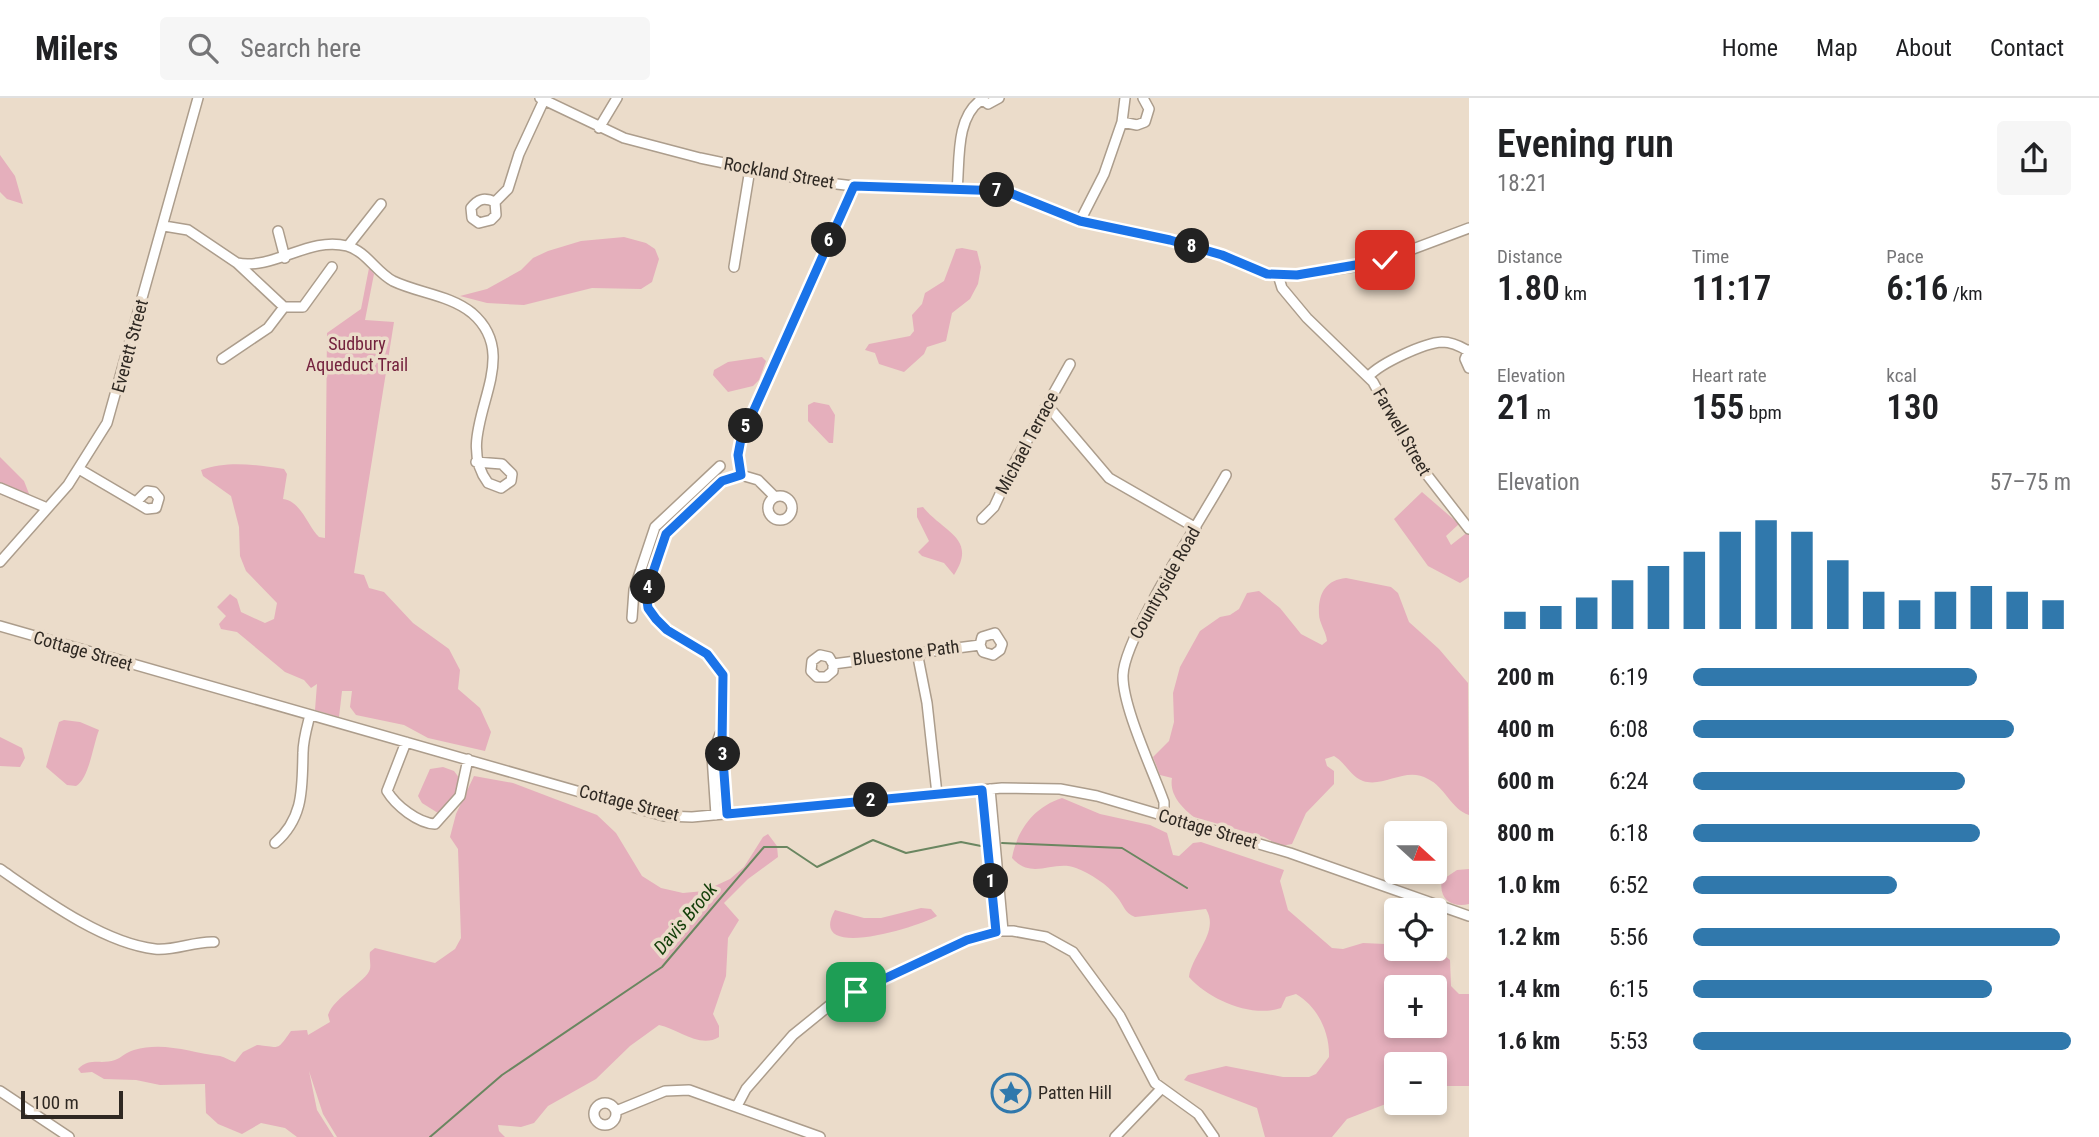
<!DOCTYPE html>
<meta charset="utf-8">
<style>
:root{--surface:#fff;--page:#f6f6f6;--text:#202124;--muted:#757577;--line:#e0e0e0;--accent:#3078ac}
body{margin:0;font-family:"Roboto Condensed",sans-serif;background:var(--page);color:var(--text);height:100vh;display:flex;flex-direction:column;font-size:26px;white-space:nowrap}
*{box-sizing:border-box;margin:0}
p{font-size:23px;color:var(--muted)}
.icon{flex:none;width:38px;height:38px;fill:none;stroke:currentColor;stroke-width:2;stroke-linecap:round;stroke-linejoin:round}
.map{position:relative;flex:1;overflow:hidden}
.drawer{display:flex;flex-direction:column;background:var(--surface);width:630px}
.drawer>*{flex:none}
.needle{width:46px;rotate:111deg}
.buttons{position:absolute;left:1384px;top:723px;display:grid;gap:14px}
.buttons a{display:grid;place-items:center;width:63px;height:63px;border-radius:7px;background:var(--surface);box-shadow:0 4px 10px #0003;font-size:35px}
.scale{position:absolute;left:21px;bottom:18px;width:102px;box-sizing:border-box;padding-left:7px;border:4px solid #2e2822;border-top:0;font-size:19px;line-height:24px;white-space:nowrap;color:#2e2822;-webkit-text-stroke:5px #ebdcca;paint-order:stroke}
.pin{position:absolute;display:grid;place-items:center;width:60px;height:60px;color:#fff;margin:-30px;border-radius:14px;box-shadow:0 4px 10px #0006}
.km{position:absolute;width:35px;height:35px;margin:-18px;border-radius:50%;background:#222;color:#fff;font-size:19px;line-height:35px;text-align:center}
.round{display:grid;place-items:center;flex:none;width:74px;height:74px;border-radius:7px;background:var(--page)}
.overview{display:flex;align-items:center;justify-content:space-between;height:119px;padding:0 28px}
h1{font-size:38px;font-weight:600;line-height:52px}
.metrics{display:grid;grid-template-columns:repeat(3,1fr);gap:10px;height:119px;padding:7px 28px}
.metrics div{display:grid;align-content:center}
.metrics b{font-size:35px;font-weight:600}
.metrics small{font-size:19px;font-weight:400}
.metrics p{font-size:19px}
.chart{height:196px;padding:14px 28px}
.chart p{display:flex;justify-content:space-between}
.chart svg{width:100%;height:126px;margin-top:7px;stroke:var(--accent);stroke-width:6}
ul{padding:0 28px;list-style:none;font-size:23px}
li{display:grid;grid-template-columns:112px 84px 1fr;align-items:center;height:52px}
li i{height:18px;border-radius:9px;background:var(--accent)}
header{display:flex;align-items:center;gap:42px;box-sizing:border-box;height:98px;padding:0 35px;background:var(--surface);border-bottom:2px solid var(--line)}
header strong{font-size:33px}
nav{display:flex;gap:38px;margin-inline-start:auto;font-size:24px}
.search{width:490px;height:63px;background:var(--page);display:flex;align-items:center;gap:18px;box-sizing:border-box;padding:0 24px;border-radius:7px;color:var(--muted);font-size:26px}
main{display:flex;flex:1;min-height:0}
.map>svg:first-child{display:block}
.green{fill:#e5afbc;fill-rule:evenodd}
.lines{fill:none;stroke-linecap:round;stroke-linejoin:round}
.stream{stroke:#6a8660;stroke-width:2}
.minor-casing{stroke:#ac9d8c;stroke-width:12}
.minor{stroke:#fff;stroke-width:9}
.route-casing{stroke:#fff;stroke-width:14}
.route{stroke:#1a73e8;stroke-width:9}
.labels{text-anchor:middle;stroke-width:7;stroke-linejoin:round;paint-order:stroke}
.street-label{font-size:18px;fill:#2e2822;stroke:#ebdcca}
.park-label{font-size:18px;fill:#74223e;stroke:#ebdcca}
.poi-label{font-size:18px;fill:#2e2822;stroke:#ebdcca;text-anchor:start}
.water-label{font-size:19px;font-style:italic;fill:#123e08;stroke:#ebdcca}
</style>
<header>
<strong>Milers</strong>
<div class="search"><svg class="icon" aria-label="search" viewBox="0 0 24 24"><circle cx="10" cy="10" r="6"/><path d="M15 15l6 6"/></svg>Search here</div>
<nav><a>Home</a><a>Map</a><a>About</a><a>Contact</a></nav>
</header>
<main>
<div class="map">
<svg width="1469" height="1039" viewBox="0 0 1469 1039">
<rect width="100%" height="100%" fill="#ebdcca"/>
<path class="green" d="M0 57 15 78 23 106 7 101 0 94Z
M624 139 646 145 655 151 659 161 652 184 641 191 592 190 524 207 487 205 460 198 487 191 521 172 533 160 548 153 581 143Z
M962 150 977 153 981 169 978 186 970 201 952 215 946 243 927 249 924 256 904 274 879 266 875 255 865 252 869 246 910 238 914 233 912 217 922 206 925 195 944 183 956 151Z
M369 170 374 176 365 222 394 224 354 475 364 477 369 490 384 494 413 525 449 551 460 572 458 591 480 610 491 634 485 653 428 640 404 627 356 617 350 609 352 593H342L339 619 315 612 317 586 311 590 304 582 285 574 237 534 221 531 219 526 226 518 217 509 230 496 237 501 241 514 265 525 274 521 277 505 246 473 240 458 239 429 231 398 203 378 201 372C230 362 254 367 284 371L287 376 283 401C301 403 307 427 319 439L325 440 327 235 361 211Z
M762 259 766 263 759 282 753 288 728 294 713 277 714 272 728 264Z
M814 304 829 307 835 317 833 345H829L808 323V307Z
M0 359 24 383 33 406 27 408 0 396Z
M1422 394 1459 426 1446 438 1451 447 1469 433V479L1460 485 1428 468 1394 421Z
M923 409C943 434 978 440 954 477L944 465 922 458 918 454 929 443 917 419V410Z
M1346 480 1391 489 1398 495 1409 524 1439 551 1468 585 1469 717C1451 711 1445 689 1428 681 1406 668 1384 690 1363 683 1351 679 1345 664 1334 658L1325 661 1327 668 1334 673V686L1306 715 1292 746 1281 748 1264 739 1194 719C1182 710 1169 696 1172 680L1160 677 1153 659 1169 643 1174 624 1173 595 1180 569 1200 533 1220 519 1230 517 1239 511 1247 495 1259 493 1280 510 1301 536 1322 547 1327 543C1326 533 1319 525 1319 516 1318 495 1326 482 1346 480Z
M64 622 80 624 99 632C93 647 89 681 76 688L67 687 46 669 59 624Z
M0 639 22 650 25 660 20 669 0 668Z
M443 669 454 673 460 681 456 697 438 715 422 705 418 698 430 671Z
M474 678 513 685 597 717 616 735 642 778 661 790 683 795 704 793 730 781 744 769 763 739 768 736 777 748 778 759 748 781 724 805 739 822 728 840 726 878 713 916 719 928V939C700 951 678 931 659 927L630 948 596 981 548 1008 534 1025 521 1029 498 1027 499 1033 505 1039H337L323 1016 309 973 317 1012 334 1039H297L285 1030 261 1025 242 1036 218 1026 206 1015 205 986 160 987 136 982 104 981 92 974 81 975 78 971C90 959 101 967 115 962 121 960 126 954 134 952 164 943 192 955 220 958 225 959 230 963 235 964L243 954 257 947C281 949 276 954 291 933L307 932 308 937 330 924 328 917C334 899 367 883 370 871 371 866 369 859 370 854L375 850 435 865 455 851 461 840 458 751 450 739 456 716Z
M1062 700 1100 716 1150 727 1167 735 1173 757 1179 758 1193 745 1201 744 1284 772 1280 783 1288 812 1332 850 1343 851 1363 845 1385 846 1445 858 1450 862 1451 888 1459 896H1469V988H1435V966H1396V1002L1347 1021 1332 1039H1265L1257 1010 1184 982 1188 977 1226 968 1283 979H1309L1316 976 1329 959C1330 934 1317 908 1296 896L1286 899 1281 910C1252 920 1209 902 1189 879 1192 856 1220 834 1206 811L1135 819C1124 815 1124 807 1117 799 1108 787 1090 775 1076 770 1054 761 1032 783 1012 760 1017 732 1034 709 1062 700ZM1396 889H1435V928H1396Z
M1469 771V806C1452 810 1438 801 1442 782L1457 772Z
M921 810 931 811 937 818C921 828 805 865 835 812L864 820H881Z"/>
<g class="lines">
<path class="stream" d="M1002 745 1122 750 1187 790
M430 1039 502 977 662 869 764 749H787L817 769 873 742 906 755 961 744 981 748"/>
<defs>
<path id="minor" d="M540 0 624 40 700 60 811 83 854 88 1005 93 1080 123 1170 142 1222 157 1267 176 1297 177 1373 166 1469 130
M980 0 988 6 999 0
M1122 24 1137 27 1145 24 1149 11 1143 0
M599 30 617 0
M957 92C960 64 955 20 981 2
M495 104 496 117 491 122 479 125 472 120 471 110C478 101 484 99 495 104L508 91 519 56 544 2
M1080 123 1104 76 1122 24 1125 0
M164 128 188 132 237 165C275 172 309 138 347 148 366 153 376 174 393 183 418 195 450 197 472 215 529 264 448 332 488 385L501 390 511 383 512 376 502 366 476 364
M278 133 285 160
M348 148 381 106
M734 169 750 71
M1278 177 1282 190 1307 220 1373 284 1417 364 1469 431
M284 209H303L332 169
M1469 252 1465 261 1469 270
M222 261 268 230 284 209 237 165
M1369 278C1381 265 1424 245 1442 244 1452 244 1460 248 1468 253
M1047 307 1109 380 1196 430
M79 371 147 411 156 410 159 400 154 394 147 393 137 403
M741 377 758 382 775 399
M0 390 47 410
M768 410a12 12 0 1 1 24 0a12 12 0 1 1-24 0Z
M982 421 994 409 1015 364 1070 266
M0 464 68 387 107 325 198 0
M632 520 634 492 655 429 720 368
M0 528 664 718 692 719 1002 690 1060 691 1097 698 1290 755 1469 818
M917 554 927 605 937 696
M833 566V573L826 579H817L811 573 812 563 820 557 829 559 833 566 980 547 983 554 993 557 1000 552 1002 546 995 535 982 539 980 547
M406 644 387 693C396 708 418 725 435 726L460 698 468 661
M990 691 1003 833
M982 692 996 833
M727 716 722 648 723 577 707 556 667 532 657 522 648 510 646 495 666 436 722 383 741 377 738 357 741 341 854 88
M716 717 712 658 720 636
M1164 718V704C1153 673 1122 608 1123 577 1124 539 1204 417 1226 377
M275 745C304 720 302 690 303 655 303 642 307 629 310 617
M0 771C42 800 103 845 155 851 175 853 194 843 214 844
M0 993 69 1039
M594 1016a11 11 0 1 1 22 0a11 11 0 1 1-22 0Z
M737 1008 746 991 793 937 830 907 967 842 996 833H1013L1046 839 1073 854 1120 918 1155 985 1198 1016 1214 1039
M616 1013 665 993 689 992 820 1039
M1115 1039 1161 991"/>
</defs>
<use href="#minor" class="minor-casing"/>
<use href="#minor" class="minor"/>
</g>
<g class="lines">
<defs>
<path id="route" d="M856 894 967 842 996 834 982 692 727 716 722 648 723 577 707 556 667 532 656 521 648 510 646 495 666 436 722 383 741 377 738 357 741 341 854 88 1005 93 1080 123 1170 142 1222 157 1267 176 1297 177 1385 162"/>
</defs>
<use href="#route" class="route-casing"/>
<use href="#route" class="route"/>
</g>
<defs>
<symbol id="sight-ring" viewBox="-11 -11 22 22"><circle r="9.5" fill="#ebdcca" stroke="#3078ac" stroke-width="1.5"/><path d="M0-6L1.8-2.2L6-1.7L2.9 1.2L3.7 5.4L0 3.3L-3.7 5.4L-2.9 1.2L-6-1.7L-1.8-2.2Z" fill="#3078ac"/></symbol>
</defs>
<g fill-rule="evenodd">
<use href="#sight-ring" x="989" y="973" width="44" height="44"/>
</g>
<g class="labels">
<g class="street-label">
<text transform="translate(779 75) rotate(10)" y="6">Rockland Street</text>
<text transform="translate(130 248) rotate(-75)" y="6">Everett Street</text>
<text transform="translate(1402 334) rotate(60)" y="6">Farwell Street</text>
<text transform="translate(1027 345) rotate(-62)" y="6">Michael Terrace</text>
<text transform="translate(1165 485) rotate(-61)" y="6">Countryside Road</text>
<text transform="translate(83 553) rotate(16)" y="6">Cottage Street</text>
<text transform="translate(906 555) rotate(-7)" y="6">Bluestone Path</text>
<text transform="translate(629 705) rotate(14)" y="6">Cottage Street</text>
<text transform="translate(1208 731) rotate(16)" y="6">Cottage Street</text>
</g>
<g class="park-label">
<text x="357" y="252">Sudbury<tspan x="357" dy="21">Aqueduct Trail</tspan></text>
</g>
<g class="poi-label">
<text x="1038" y="1001">Patten Hill</text>
</g>
<g class="water-label">
<text transform="translate(685 820) rotate(-50)" y="7">Davis Brook</text>
</g>
</g>
</svg>
<div class="buttons">
<a><svg class="needle" viewBox="-14 -14 28 28"><path d="M0-13l5 13h-10z" fill="#e53935"/><path d="M0 13l5-13h-10z" fill="#757577"/></svg></a>
<a><svg class="icon" aria-label="locate" viewBox="0 0 24 24"><circle cx="12" cy="12" r="6"/><path d="M12 2v4M12 18v4M2 12h4M18 12h4"/></svg></a>
<a>+</a>
<a>−</a>
</div>
<div class="scale">100 m</div>
<div class="pin" style="left:856px;top:894px;background:#1e9e55"><svg class="icon" aria-label="arrive" viewBox="0 0 24 24"><path d="M6 21V4h12l-3 4 3 4H6"/></svg></div>
<div class="pin" style="left:1385px;top:162px;background:#d93025"><svg class="icon" aria-label="check" viewBox="0 0 24 24"><path d="M5 12l5 5 9-10"/></svg></div>
<b class="km" style="left:991px;top:783px">1</b>
<b class="km" style="left:871px;top:702px">2</b>
<b class="km" style="left:723px;top:656px">3</b>
<b class="km" style="left:648px;top:489px">4</b>
<b class="km" style="left:746px;top:328px">5</b>
<b class="km" style="left:829px;top:142px">6</b>
<b class="km" style="left:997px;top:92px">7</b>
<b class="km" style="left:1192px;top:148px">8</b>
</div>
<section class="drawer">
<div class="overview"><div><h1>Evening run</h1><p>18:21</p></div><a class="round"><svg class="icon" aria-label="share" viewBox="0 0 24 24"><path d="M12 15V3M7 8l5-5 5 5M5 13v7h14v-7"/></svg></a></div>
<div class="metrics">
<div><p>Distance</p><b>1.80<small> km</small></b></div>
<div><p>Time</p><b>11:17</b></div>
<div><p>Pace</p><b>6:16<small> /km</small></b></div>
</div>
<div class="metrics">
<div><p>Elevation</p><b>21<small> m</small></b></div>
<div><p>Heart rate</p><b>155<small> bpm</small></b></div>
<div><p>kcal</p><b>130</b></div>
</div>
<div class="chart"><p><span>Elevation</span>57–75 m</p>
<svg viewBox="0 0 160 44" preserveAspectRatio="none"><path d="M5 44V38M15 44V36M25 44V33M35 44V27M45 44V22M55 44V17M65 44V10M75 44V6M85 44V10M95 44V20M105 44V31M115 44V34M125 44V31M135 44V29M145 44V31M155 44V34"/></svg>
</div>
<ul>
<li><b>200 m</b>6:19<i style="width:75%"></i></li>
<li><b>400 m</b>6:08<i style="width:85%"></i></li>
<li><b>600 m</b>6:24<i style="width:72%"></i></li>
<li><b>800 m</b>6:18<i style="width:76%"></i></li>
<li><b>1.0 km</b>6:52<i style="width:54%"></i></li>
<li><b>1.2 km</b>5:56<i style="width:97%"></i></li>
<li><b>1.4 km</b>6:15<i style="width:79%"></i></li>
<li><b>1.6 km</b>5:53<i style="width:100%"></i></li>
</ul>
</section>
</main>
